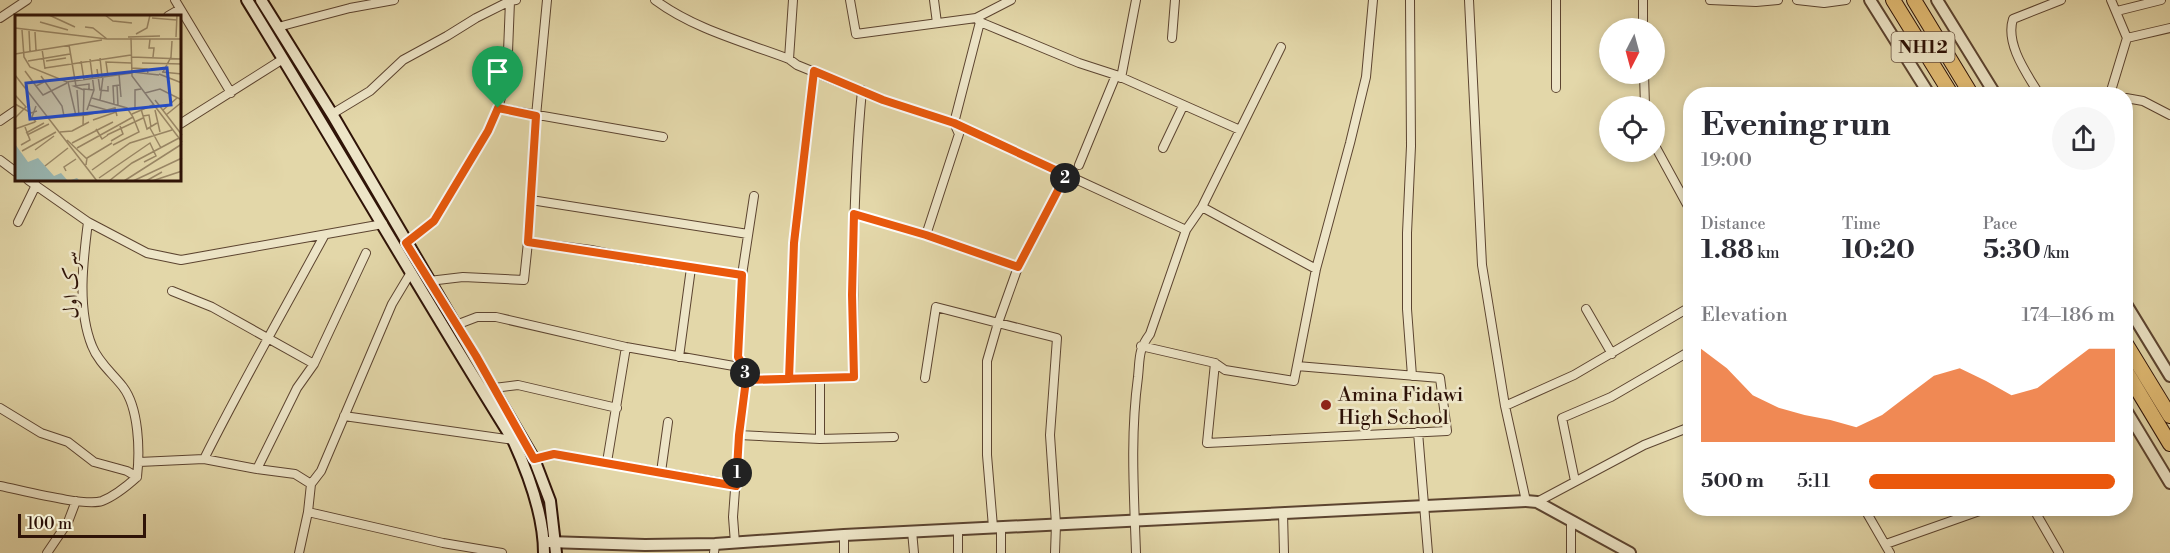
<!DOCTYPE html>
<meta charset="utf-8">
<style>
:root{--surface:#fff;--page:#f7f7f7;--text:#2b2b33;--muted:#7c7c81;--accent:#ea580c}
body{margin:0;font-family:"Libre Bodoni",Amiri,serif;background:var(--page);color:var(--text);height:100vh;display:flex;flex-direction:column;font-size:22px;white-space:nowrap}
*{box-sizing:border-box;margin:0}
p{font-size:20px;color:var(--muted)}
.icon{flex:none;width:33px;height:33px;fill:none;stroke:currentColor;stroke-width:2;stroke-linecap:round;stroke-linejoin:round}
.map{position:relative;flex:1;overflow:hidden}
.panel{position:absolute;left:1683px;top:87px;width:450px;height:429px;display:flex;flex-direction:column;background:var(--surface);border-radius:24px;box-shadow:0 3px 9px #0003}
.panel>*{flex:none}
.needle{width:39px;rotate:186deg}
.controls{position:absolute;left:1599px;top:18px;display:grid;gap:12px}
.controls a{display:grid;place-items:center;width:66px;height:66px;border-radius:50%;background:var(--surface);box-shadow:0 3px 9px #0003;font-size:30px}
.scale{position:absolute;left:18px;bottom:15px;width:128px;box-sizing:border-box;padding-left:6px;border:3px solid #2f1307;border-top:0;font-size:16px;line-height:21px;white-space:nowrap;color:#2f1307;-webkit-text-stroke:4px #ede5c7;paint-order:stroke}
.pin{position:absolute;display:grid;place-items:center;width:51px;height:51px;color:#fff;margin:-62px -26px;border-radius:50% 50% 50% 0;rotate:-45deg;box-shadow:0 0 6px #0007}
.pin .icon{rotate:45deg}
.km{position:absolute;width:30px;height:30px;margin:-15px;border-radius:50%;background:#222;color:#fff;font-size:16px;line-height:30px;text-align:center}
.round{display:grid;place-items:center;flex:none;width:63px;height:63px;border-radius:32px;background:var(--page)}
.headline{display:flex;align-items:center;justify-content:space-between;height:102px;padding:0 18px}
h1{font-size:33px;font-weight:700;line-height:45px}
.metrics{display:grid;grid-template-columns:repeat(3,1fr);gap:9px;height:102px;padding:6px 18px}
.metrics div{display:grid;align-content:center}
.metrics b{font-size:26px;font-weight:700}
.metrics small{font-size:16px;font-weight:400}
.metrics p{font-size:16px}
.chart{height:168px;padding:12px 18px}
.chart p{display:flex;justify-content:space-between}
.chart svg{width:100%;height:108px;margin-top:6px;fill:var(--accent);opacity:.7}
ul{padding:0 18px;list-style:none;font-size:20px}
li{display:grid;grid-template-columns:96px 72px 1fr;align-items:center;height:45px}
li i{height:15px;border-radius:8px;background:var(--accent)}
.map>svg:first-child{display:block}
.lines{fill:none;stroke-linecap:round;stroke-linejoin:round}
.minor-casing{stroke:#5c4430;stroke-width:10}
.tertiary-casing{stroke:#5c4430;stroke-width:14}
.secondary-casing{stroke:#2f1307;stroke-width:14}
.trunk-casing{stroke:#2f1307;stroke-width:16}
.minor{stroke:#ede5c7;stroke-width:8}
.tertiary{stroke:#ede5c7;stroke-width:10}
.secondary{stroke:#ede5c7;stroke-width:10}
.trunk{stroke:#e2bc74;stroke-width:14}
.route-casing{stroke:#fff;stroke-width:12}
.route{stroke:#ea580c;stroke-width:8}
.poi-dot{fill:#8f2418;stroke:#ede5c7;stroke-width:2}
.labels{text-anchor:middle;stroke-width:5;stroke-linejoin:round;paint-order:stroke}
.shield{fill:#ede5c7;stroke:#685241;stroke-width:1.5}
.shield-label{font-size:18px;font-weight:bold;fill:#2f1307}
.street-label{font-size:20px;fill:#2f1307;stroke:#ede5c7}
.poi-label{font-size:20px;fill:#2f1307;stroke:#ede5c7;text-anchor:start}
.inset-road{fill:none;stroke:#9b8968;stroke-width:1.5}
.view{fill:#1d4ed8;fill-opacity:0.15;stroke:#1d4ed8;stroke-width:3}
.inset-edge{fill:none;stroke:#2f1307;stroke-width:3}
</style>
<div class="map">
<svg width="2170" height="553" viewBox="0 0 2170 553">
<rect width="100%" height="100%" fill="#e3d7a9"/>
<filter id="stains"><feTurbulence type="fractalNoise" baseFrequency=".00333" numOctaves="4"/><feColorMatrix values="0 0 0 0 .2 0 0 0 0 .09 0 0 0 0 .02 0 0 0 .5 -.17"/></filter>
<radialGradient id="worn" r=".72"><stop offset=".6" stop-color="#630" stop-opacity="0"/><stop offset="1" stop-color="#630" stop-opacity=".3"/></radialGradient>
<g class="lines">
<defs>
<path id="minor" d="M175 0 231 93
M655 0C694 29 744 42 789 59L797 65 883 100 954 123 1186 230
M850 0 856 34 976 18 1011 0
M934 0 937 23
M1410 0 1411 146 1407 233V309L1412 376
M1469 0 1482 265 1505 406 1526 501
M1643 0V28
M1710 0 1756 2 1778 0
M1797 0 1824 3 1846 0
M2117 11 2161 0
M168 16 180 9
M0 18 27 0
M976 18 980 22 1079 63 1116 75 1240 130
M278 27 350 8 394 0
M1172 38 1175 0
M2127 38 2170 28
M789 59 793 0
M1644 74 1645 106
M1121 78 1136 0
M1556 88V0
M2039 94C2027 74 2005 44 2013 19L2061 0
M2110 94 2127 38 2111 0
M2126 98 2143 101 2170 115
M498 108 663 137
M332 114 370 91 403 60 447 36 476 18 510 1 516 0
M0 121 16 110
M180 124 283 59
M1654 144 1690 210
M1163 148 1183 106
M0 160 16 172
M1079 165 1116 75
M28 180 88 222 147 253 181 260 383 224
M531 200 748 234
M1202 207 1316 269
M854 214 926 235 1018 267
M18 222 36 185
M88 222C83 261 77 309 92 346 98 362 113 374 123 387 139 408 140 451 137 477
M926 235 959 134 954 123 980 22
M528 242 591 250 639 260 742 275
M406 243 434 221 488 131 498 108 507 77 510 1
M429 281 463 277 524 280 528 242 536 116 547 0
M172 291 212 307 314 364
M1586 309 1612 354
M456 325 477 317H496L626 347 745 368
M1141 346 1215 363 1225 370 1294 381 1316 269 1350 143 1366 77 1373 0
M679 357 691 268
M1215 363 1207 443 1447 431 1440 378 1297 366
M925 378 936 307 1057 338 1050 435 1056 524 1055 553
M789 379 794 243 814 71
M820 379V439
M746 380 854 377C852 281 853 186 862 90
M494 388 518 385 617 408
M1505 406 1574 375 1690 307
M0 408 41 433 68 442 94 462 127 471 137 477
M344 416 513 440
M1418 432 1428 553
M739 435 820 439 894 437
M204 459C242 383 284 310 324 236
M534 459 554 454 736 485
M139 462 204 459 257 469 295 474 311 484 308 512 443 543 502 553
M607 462 626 347
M257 469 297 388 314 364 366 253
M661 472 668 422
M1575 481 1562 418 1611 397 1690 351
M311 484 321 471 392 304 410 274
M0 486C21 490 85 507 102 501 115 496 127 486 137 477
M1537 502 1644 445 1690 427
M1864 508 1890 553
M2033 508 2059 553
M1283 513 1284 553
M993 527 987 455V361L998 323 1018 267 1066 175
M1001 527V553
M958 529V553
M912 531 914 553
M844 535V553
M735 543 733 517 739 435 746 380 745 368 738 357 742 275 754 196
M1886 544 1988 508
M47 553 68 522 76 501
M299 553 308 512
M714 553 715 544
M1136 553C1134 494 1130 436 1138 377 1140 358 1138 350 1150 334L1186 230 1202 207 1281 47
M1571 553V521"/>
<path id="tertiary" d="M1870 0 1929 94
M1937 0 1995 94
M2126 304 2170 376
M2126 410 2170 483
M548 542 645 545 715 544 844 535 1526 501 1537 502 1630 553"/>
<path id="secondary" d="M247 0C337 146 422 295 513 440 529 475 544 515 544 553
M261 0 332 114 534 459 550 501 556 553"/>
<path id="trunk" d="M1893 0 1951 94
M1914 0 1971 94
M2126 344 2170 416
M2126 371 2170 444"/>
</defs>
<use href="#minor" class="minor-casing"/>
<use href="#tertiary" class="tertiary-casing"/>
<use href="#secondary" class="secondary-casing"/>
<use href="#trunk" class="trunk-casing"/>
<use href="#minor" class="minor"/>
<use href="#tertiary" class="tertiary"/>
<use href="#secondary" class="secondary"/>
<use href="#trunk" class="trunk"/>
</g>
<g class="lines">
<defs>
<path id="route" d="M498 108 488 131 434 221 406 243 476 356 534 459 554 454 736 486 739 435 746 380 854 377 852 295 854 214 926 235 1018 267 1066 175 954 123 883 100 814 71 794 243 789 379 746 380 745 368 738 357 742 275 528 242 536 116 498 108"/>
</defs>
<use href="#route" class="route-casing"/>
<use href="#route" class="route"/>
</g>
<circle class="poi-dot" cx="1326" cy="405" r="6"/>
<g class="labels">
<rect class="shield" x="1891.5" y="32" width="63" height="30" rx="4.5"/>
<g class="shield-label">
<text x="1923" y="53">NH12</text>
</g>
<g class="street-label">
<text transform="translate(70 285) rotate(-91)" y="7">سرک اول</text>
</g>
<g class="poi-label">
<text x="1338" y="401">Amina Fidawi<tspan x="1338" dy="23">High School</tspan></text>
</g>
</g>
<g transform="translate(15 15)">
<rect width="166" height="166" fill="#e3d7a9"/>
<path d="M0 129 13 147 23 143 39 161 46 158 53 166 62 163 65 166H0Z" fill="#99b7b3"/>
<path class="inset-road" d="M34 0 60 12M90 0 98 6 117 8M137 3 162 5M25 7 53 15M70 12 78 13 92 24M0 13 92 24H167M7 15 9 42 15 52 52 67 117 58M14 16 15 36M20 17 21 35M121 19 132 13 135 0M113 22 145 21M161 22 162 0M116 23 117 61 167 127M135 24 134 33H139L138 42M54 30 61 71M27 34 30 54M0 39 87 25M117 42 167 44M85 43 87 62M13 46 55 39M31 46 51 43M66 46 69 65M127 48 167 49M30 53 116 40M117 53 132 54 133 58M82 54 85 75 93 76V71M10 56 21 71 29 67M117 57 144 60M147 57 167 59M148 57 156 42 157 26M104 59 106 82M144 59 167 68M0 60 82 166M26 61 47 91 49 101M93 61 91 47 116 48M53 67 61 101M102 70 103 90M21 71 28 80 52 68M62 75 64 101M69 75 59 71 74 69V74M130 78 145 74 167 85M0 80 11 92 0 103M77 83 112 93 118 102 124 117 98 130M85 85 88 62M140 85 167 120M0 89 16 98 22 96M74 90 92 95M99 90 98 71 105 70M120 94V75L126 74M126 94 132 114 142 108M72 95 79 75 75 44M140 95 145 117M148 95 162 83M117 99 138 90M151 100 167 87M128 101 134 100 136 112M34 103 72 100 100 93 102 101M78 105 101 97M21 107 17 102 21 91M68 111 69 74 79 75M135 113 146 133M0 114 20 107M81 114 87 124 93 120M45 117 57 116 74 107M11 118 29 108M12 120 34 109M92 120 128 103M52 125 72 144M96 126 108 119 105 111M57 128 98 107M6 130 15 125 10 112M62 133 118 102M20 135 39 121M7 136 41 117M71 150 72 143 97 128M30 151 53 133M77 155 115 128 157 115M51 156 49 152 61 144M84 163 135 128 141 141 129 147M94 166 117 148 164 123M109 166 167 129M118 166 167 143M131 166 147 157M137 166 167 156"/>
<path class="view" d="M152 53 156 90 15 104 11 68Z"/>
<rect width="166" height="166" class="inset-edge"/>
</g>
<rect width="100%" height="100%" filter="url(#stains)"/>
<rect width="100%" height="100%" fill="url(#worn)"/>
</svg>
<div class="controls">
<a><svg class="needle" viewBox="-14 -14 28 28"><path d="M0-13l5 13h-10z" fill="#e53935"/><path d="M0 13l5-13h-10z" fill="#7c7c81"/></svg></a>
<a><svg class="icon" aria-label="locate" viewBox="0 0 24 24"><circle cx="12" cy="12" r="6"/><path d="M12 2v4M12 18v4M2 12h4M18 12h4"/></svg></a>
</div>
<div class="scale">100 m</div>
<div class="pin" style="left:498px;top:108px;background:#1e9e55"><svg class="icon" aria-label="arrive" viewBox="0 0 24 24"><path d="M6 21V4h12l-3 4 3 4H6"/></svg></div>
<b class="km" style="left:737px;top:473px">1</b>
<b class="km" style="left:1065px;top:178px">2</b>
<b class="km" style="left:745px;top:373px">3</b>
<section class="panel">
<div class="headline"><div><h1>Evening run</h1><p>19:00</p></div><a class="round"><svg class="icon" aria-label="share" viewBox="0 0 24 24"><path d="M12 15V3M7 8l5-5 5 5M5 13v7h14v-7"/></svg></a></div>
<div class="metrics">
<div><p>Distance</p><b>1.88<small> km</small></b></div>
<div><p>Time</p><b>10:20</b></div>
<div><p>Pace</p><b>5:30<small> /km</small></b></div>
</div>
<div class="chart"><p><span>Elevation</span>174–186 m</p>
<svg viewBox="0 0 160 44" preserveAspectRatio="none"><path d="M0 44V6L10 14L20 25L30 30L40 33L50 35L60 38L70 33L80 25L90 17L100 14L110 19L120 25L130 22L140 14L150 6L160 6V44z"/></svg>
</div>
<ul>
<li><b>500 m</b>5:11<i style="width:100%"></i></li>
</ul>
</section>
</div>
